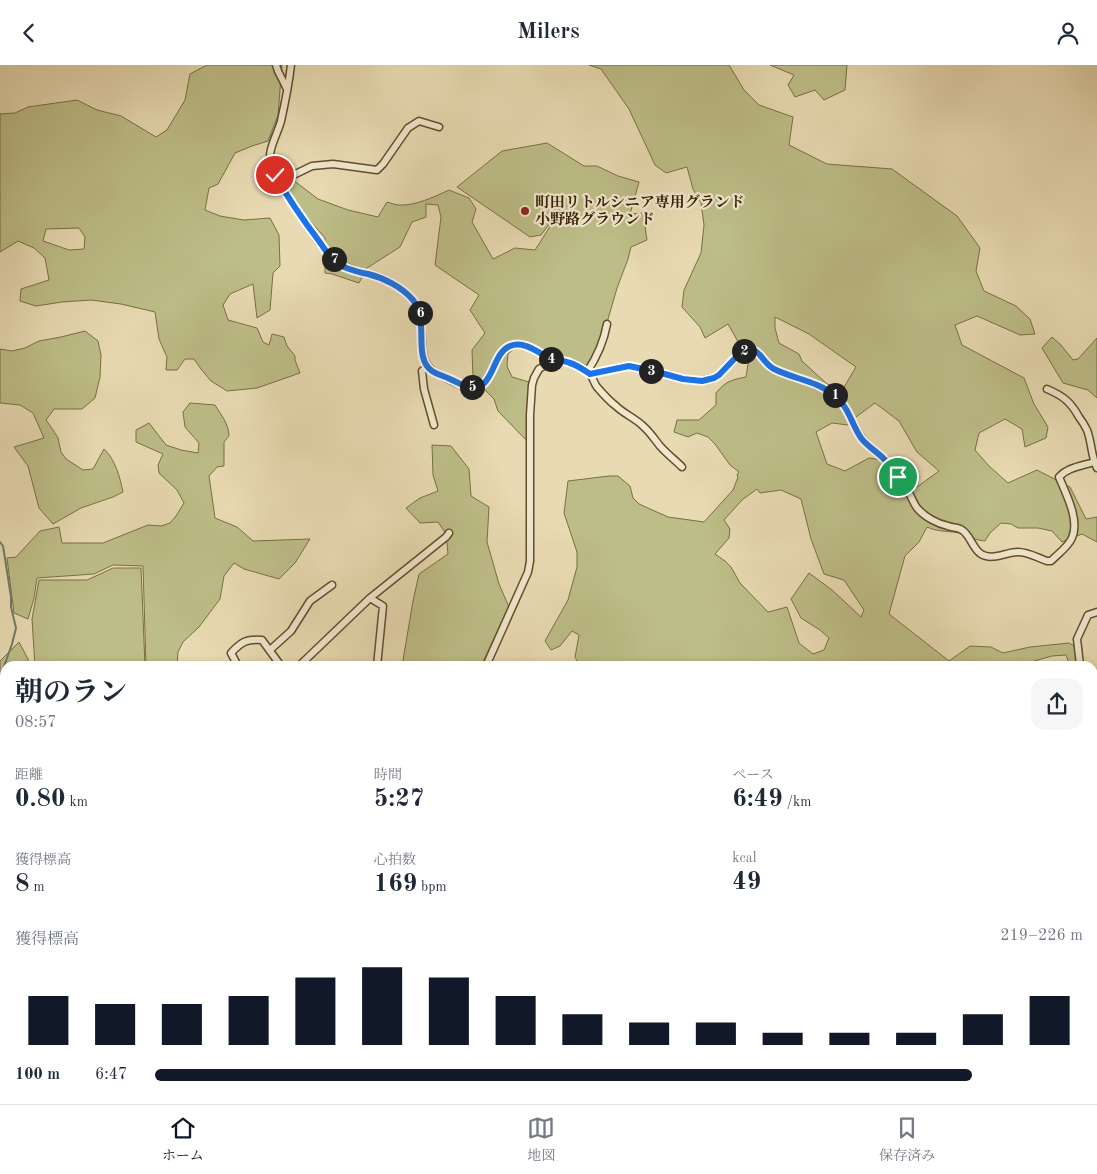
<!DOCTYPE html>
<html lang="ja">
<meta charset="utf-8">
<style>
:root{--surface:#fff;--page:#f6f6f7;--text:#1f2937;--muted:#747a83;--line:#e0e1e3;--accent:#111827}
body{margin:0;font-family:"Old Standard TT","Noto Serif JP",serif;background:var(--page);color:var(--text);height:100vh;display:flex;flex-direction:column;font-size:19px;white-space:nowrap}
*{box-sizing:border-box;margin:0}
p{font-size:16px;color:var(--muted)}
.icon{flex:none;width:28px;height:28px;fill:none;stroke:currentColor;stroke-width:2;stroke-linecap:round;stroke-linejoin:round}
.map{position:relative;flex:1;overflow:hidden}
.drawer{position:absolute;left:0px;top:596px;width:1098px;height:444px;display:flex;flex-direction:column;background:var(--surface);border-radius:15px 15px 0 0;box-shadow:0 2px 8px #0003}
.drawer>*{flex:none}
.pin{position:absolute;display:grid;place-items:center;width:42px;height:42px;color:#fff;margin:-21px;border:2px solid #fff;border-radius:50%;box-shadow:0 1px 5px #0007}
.km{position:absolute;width:25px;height:25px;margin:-12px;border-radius:50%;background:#222;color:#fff;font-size:14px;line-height:25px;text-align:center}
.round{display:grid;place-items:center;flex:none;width:52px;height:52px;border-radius:15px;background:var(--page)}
.summary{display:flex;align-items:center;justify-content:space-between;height:85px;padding:0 15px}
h1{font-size:28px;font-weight:700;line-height:38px}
.stats{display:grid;grid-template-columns:repeat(3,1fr);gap:8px;height:85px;padding:5px 15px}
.stats div{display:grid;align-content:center}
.stats b{font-size:25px;font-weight:700}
.stats small{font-size:14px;font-weight:400}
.stats p{font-size:14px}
.chart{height:140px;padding:10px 15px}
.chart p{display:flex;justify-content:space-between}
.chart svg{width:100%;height:90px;margin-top:5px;stroke:var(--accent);stroke-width:6}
ul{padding:0 15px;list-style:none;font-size:16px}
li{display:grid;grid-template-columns:80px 60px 1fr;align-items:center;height:38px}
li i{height:12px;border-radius:6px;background:var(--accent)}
header{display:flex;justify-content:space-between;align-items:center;height:65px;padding:0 15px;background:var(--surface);font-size:22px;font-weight:700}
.dock{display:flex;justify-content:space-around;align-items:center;height:70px;border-top:1px solid var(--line);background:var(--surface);font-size:14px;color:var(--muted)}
.dock a{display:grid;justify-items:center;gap:2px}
.dock .current{color:var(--accent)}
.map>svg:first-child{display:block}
.green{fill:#bdbd87;stroke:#7a6e44;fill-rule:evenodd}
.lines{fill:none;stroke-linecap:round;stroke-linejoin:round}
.stream{stroke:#707c68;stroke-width:2}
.minor-casing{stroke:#624e2c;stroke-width:9}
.tertiary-casing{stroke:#624e2c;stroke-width:10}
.primary-casing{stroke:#362000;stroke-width:12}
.minor{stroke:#f0e7cd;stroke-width:6}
.tertiary{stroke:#f0e7cd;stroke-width:8}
.primary{stroke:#e4bd79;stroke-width:10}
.route-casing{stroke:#fff;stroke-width:10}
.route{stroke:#1a73e8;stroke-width:6}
.poi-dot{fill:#8f2418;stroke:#f0e7cd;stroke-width:2}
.labels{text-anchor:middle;stroke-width:4.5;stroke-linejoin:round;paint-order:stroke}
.poi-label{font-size:15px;font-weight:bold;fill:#362000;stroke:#f0e7cd;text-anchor:start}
</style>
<header><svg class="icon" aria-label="back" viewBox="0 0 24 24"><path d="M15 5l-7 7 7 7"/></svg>Milers<svg class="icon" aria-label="person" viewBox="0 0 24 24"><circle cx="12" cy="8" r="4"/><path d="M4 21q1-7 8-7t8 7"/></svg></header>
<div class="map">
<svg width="1097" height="1039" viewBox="0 0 1097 1039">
<rect width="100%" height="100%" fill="#e8dab2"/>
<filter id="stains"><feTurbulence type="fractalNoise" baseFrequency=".004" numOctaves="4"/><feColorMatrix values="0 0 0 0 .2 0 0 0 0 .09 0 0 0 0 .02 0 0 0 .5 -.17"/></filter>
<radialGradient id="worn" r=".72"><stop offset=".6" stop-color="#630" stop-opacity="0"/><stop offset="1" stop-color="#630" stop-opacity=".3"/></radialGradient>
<path class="green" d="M207 0H282L278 50 268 76 252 81 235 88 218 119 209 123 205 145 220 151 244 155 270 153 279 170 280 201 273 208 270 245 257 253 253 219 230 229 223 240 228 255 257 263 263 277 269 280 272 269 284 272 287 281 295 291V295L300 308 257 323 227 326 211 316 201 304 194 294H185L177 305H166L167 292 159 274 155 247 121 239 91 235 62 237 36 241 20 236 21 224 49 215 45 193 34 183 18 176 0 187V49L15 48 28 42 77 35 97 45 121 51 156 72 167 65 185 35 190 9ZM79 163 85 172 84 184 69 185 43 176 46 164Z
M589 0H729L744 25 759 40 793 52 789 80 827 99 892 104 957 151 980 183 976 206 984 226 1016 241 1030 254 1035 269 1020 270 977 251 955 260 962 280 1024 313 1034 339 1048 362 1046 373 1025 382 1022 364 1005 354 979 368 975 385 988 400 1008 418 1037 405 1070 422 1086 454 1097 452V477L1082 469 1062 477 1052 466 1038 463H1018L1011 459 1001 458 990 468 985 476C974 475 972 472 962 469 950 465 940 468 927 462L919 477 905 491 889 549 949 596 970 581 991 582 1003 588 1030 582 1069 578 1078 583 1082 601H1070L1066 590 1052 591 1017 601H580L575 592 579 570 572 566 560 581 551 585 545 576 568 535 577 502V487L564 448 568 416 609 411H618L630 421 633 433 639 439 668 452 704 457 733 425 738 412 737 410 739 407 730 400 715 379 708 372 697 368 688 372 674 367 677 355H699L716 340V328C726 316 731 315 746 312L749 293 741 282 728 259 705 273 700 262 682 242 684 225 701 188 704 160 701 138 693 124 687 102 666 108 655 100 629 44 601 4ZM775 252 809 269 856 302 843 324 827 319 802 296 799 289 779 278 775 263ZM875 338 899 356 917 387 939 406 917 422 895 397 869 393 845 406 827 399 816 367 832 358 848 360 856 352ZM757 424 760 428 781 425 801 434 811 474 824 509 844 515 864 545 861 552 832 525 809 508 791 534 801 553 820 565 829 573 824 585 813 589 799 578 787 542 768 547 740 518 731 502 725 496 715 489 729 473 730 464 724 455 742 435Z
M770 0H847L845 25 824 35 815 25 795 32 788 20 794 10Z
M547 78 584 101H597L618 111 639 117 630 149 643 148 647 175 631 182 628 194 617 223 604 268 586 305 526 283 516 282 508 289 507 301 512 312 529 317 530 328 529 378 498 346 494 334 473 313 472 285 485 268 470 245 479 230 435 200 441 152 438 140 426 139V152L412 157 400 182 367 203 359 218 332 209 325 208V173L302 147 284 121 293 115 318 134 348 145 378 152 387 137C391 138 395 140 399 140 415 141 434 132 449 125L469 133 476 144 472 157 493 194 515 183 535 185 565 138 541 170 530 172 457 122 502 86Z
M85 266 98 276 101 290 100 312 95 333 82 344H54L46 355 53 365 58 373 61 387 66 394 83 405 93 404 104 384C115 394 120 412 123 427L113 432 81 443 53 459 39 443 28 401 14 382 44 373 33 348 20 340 0 338V284L12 286 25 283 39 276 61 272Z
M1052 272 1060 279 1073 295 1078 294 1097 273V333L1088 325 1063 318 1042 283Z
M190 338 215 340C221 350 229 359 229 371L224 377V401L217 402 209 411 215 453 237 462 253 476 310 474 295 498 279 514 244 504 234 498 224 511 220 534 199 562 183 577 178 587 177 601H146L143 501 113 500 94 509 37 513 34 533 28 554 14 548 7 493 16 492 40 466 59 462 62 478H103L148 460 161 461 170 458 176 451 184 438 177 425 159 408 158 400 163 389 136 377V365L149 358 166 380 181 385 198 388 199 378 185 362 183 347Z
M432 380 451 381 469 404 471 431 489 442 487 477 499 519 509 542 481 601H402L413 536 419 509 448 489 446 469 438 457 420 458 406 443 420 433 438 426 433 410Z
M113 503H141L145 601H35L32 554 39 515H87Z
M19 577 28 594 29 601H5V646L2 644 0 634V596Z
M43 1035H84L85 1039H43Z
M201 1035H322L326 1039H203Z
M406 1035H477L476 1039H405Z
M795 1035H1038L1035 1039H791Z"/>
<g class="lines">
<path class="stream" d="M0 477 3 481 11 532V542L16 563 12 579 1 610 0 618
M198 1035 201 1039"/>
<defs>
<path id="minor" d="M276 0 278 6 287 24
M291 0C289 18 285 38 281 56 277 71 266 86 271 103 273 111 280 118 284 125 291 136 298 147 305 157 313 168 327 191 338 198 351 206 366 208 381 213 391 217 404 225 412 234 432 257 410 296 437 308 446 313 459 320 468 322 495 327 490 288 511 281 526 275 539 289 553 294 557 296 555 294 560 295 566 296 587 304 590 309 593 313 594 318 597 322 603 329 609 336 616 341 624 349 635 353 643 361 650 367 655 375 660 381 667 389 675 395 682 402
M279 117 312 101 333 99 377 105 383 99 408 63 419 56 439 62
M428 302 422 306 424 324 434 360
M587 307C597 292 604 276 607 259
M590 309 629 301 661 308 683 314 701 316 714 313 719 310 740 289C760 278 760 296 773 304 793 314 815 316 833 329 850 342 850 358 862 373 868 382 877 387 884 394 893 404 902 416 909 428 912 433 914 440 918 444 925 452 938 459 948 461 953 463 958 462 962 465 971 471 972 483 981 489 992 496 1006 487 1018 487 1028 487 1038 493 1047 496H1051C1058 489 1068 482 1072 473 1080 455 1066 429 1059 412 1068 402 1082 401 1094 397
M1047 324C1063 331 1070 336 1079 352 1082 356 1085 361 1087 365 1092 378 1091 391 1097 403
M370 533 383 541 377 601
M270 585 291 566 310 536 332 520
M238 601 231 588C242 576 247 574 262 575L281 601
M299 601 370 533 446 472 449 468
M486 601 528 507 530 496V350L532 320 534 313 539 304 554 295
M1077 601 1080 600 1077 574 1088 550 1097 547
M1092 769 1097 770
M0 881 5 878
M1092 984H1097
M1092 1033 1097 1037
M552 1035 557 1039
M635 1035 637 1039
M1033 1039 1035 1035
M1081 1039 1085 1035"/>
<path id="tertiary" d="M784 1039 788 1035"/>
<path id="primary" d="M0 788 5 799
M0 816 5 827
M99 1035 101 1039
M112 1035 114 1039"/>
</defs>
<use href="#minor" class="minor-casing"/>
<use href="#tertiary" class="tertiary-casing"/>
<use href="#primary" class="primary-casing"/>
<use href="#minor" class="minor"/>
<use href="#tertiary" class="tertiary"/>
<use href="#primary" class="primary"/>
</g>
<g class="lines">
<defs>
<path id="route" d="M275 110C288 133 303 155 319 176 324 183 329 192 336 197 344 204 358 207 368 209 384 213 402 222 413 235 430 256 412 292 432 306 438 310 444 311 450 314 455 316 461 320 467 321 495 329 490 289 510 281 525 275 539 289 552 294 557 296 564 295 570 298 577 300 584 305 590 309L629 301 661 308 683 314 702 316 714 313 719 310 740 288C760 277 760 297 774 304 794 314 817 316 834 330 849 342 851 358 861 373 867 381 876 386 884 394 889 399 893 406 898 412"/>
</defs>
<use href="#route" class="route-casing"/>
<use href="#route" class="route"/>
</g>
<circle class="poi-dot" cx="525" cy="146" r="5"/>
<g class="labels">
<g class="poi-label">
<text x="535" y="142">町田リトルシニア専用グランド<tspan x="535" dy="17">小野路グラウンド</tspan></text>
</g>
</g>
<rect width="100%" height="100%" filter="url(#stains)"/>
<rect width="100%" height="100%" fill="url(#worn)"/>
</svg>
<div class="pin" style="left:898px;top:412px;background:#1e9e55"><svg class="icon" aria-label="arrive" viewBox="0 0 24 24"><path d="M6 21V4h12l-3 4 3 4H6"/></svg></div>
<div class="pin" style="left:275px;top:110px;background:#d93025"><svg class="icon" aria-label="check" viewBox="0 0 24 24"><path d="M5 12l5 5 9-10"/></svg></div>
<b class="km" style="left:835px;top:330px">1</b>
<b class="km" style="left:744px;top:286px">2</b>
<b class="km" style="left:651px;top:306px">3</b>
<b class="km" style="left:551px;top:294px">4</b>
<b class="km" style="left:472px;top:322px">5</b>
<b class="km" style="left:420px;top:248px">6</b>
<b class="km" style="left:334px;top:194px">7</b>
<section class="drawer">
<div class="summary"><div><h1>朝のラン</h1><p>08:57</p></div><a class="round"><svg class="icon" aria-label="share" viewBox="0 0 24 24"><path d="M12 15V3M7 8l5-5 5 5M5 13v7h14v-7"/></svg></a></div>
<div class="stats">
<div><p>距離</p><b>0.80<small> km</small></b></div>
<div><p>時間</p><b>5:27</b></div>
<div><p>ペース</p><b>6:49<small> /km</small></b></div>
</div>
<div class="stats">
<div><p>獲得標高</p><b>8<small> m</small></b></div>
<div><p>心拍数</p><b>169<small> bpm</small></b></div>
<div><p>kcal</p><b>49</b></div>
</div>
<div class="chart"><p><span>獲得標高</span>219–226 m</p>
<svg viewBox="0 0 160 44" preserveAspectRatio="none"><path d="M5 44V20M15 44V24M25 44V24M35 44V20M45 44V11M55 44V6M65 44V11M75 44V20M85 44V29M95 44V33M105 44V33M115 44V38M125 44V38M135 44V38M145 44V29M155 44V20"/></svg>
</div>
<ul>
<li><b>100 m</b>6:47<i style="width:88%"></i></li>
</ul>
</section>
</div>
<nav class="dock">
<a class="current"><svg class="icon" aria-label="home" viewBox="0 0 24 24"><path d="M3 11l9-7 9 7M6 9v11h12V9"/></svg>ホーム</a>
<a><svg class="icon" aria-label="map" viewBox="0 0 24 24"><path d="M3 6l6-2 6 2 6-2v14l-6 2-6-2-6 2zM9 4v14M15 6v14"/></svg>地図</a>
<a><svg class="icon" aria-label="saved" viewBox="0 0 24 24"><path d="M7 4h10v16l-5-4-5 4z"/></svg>保存済み</a>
</nav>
